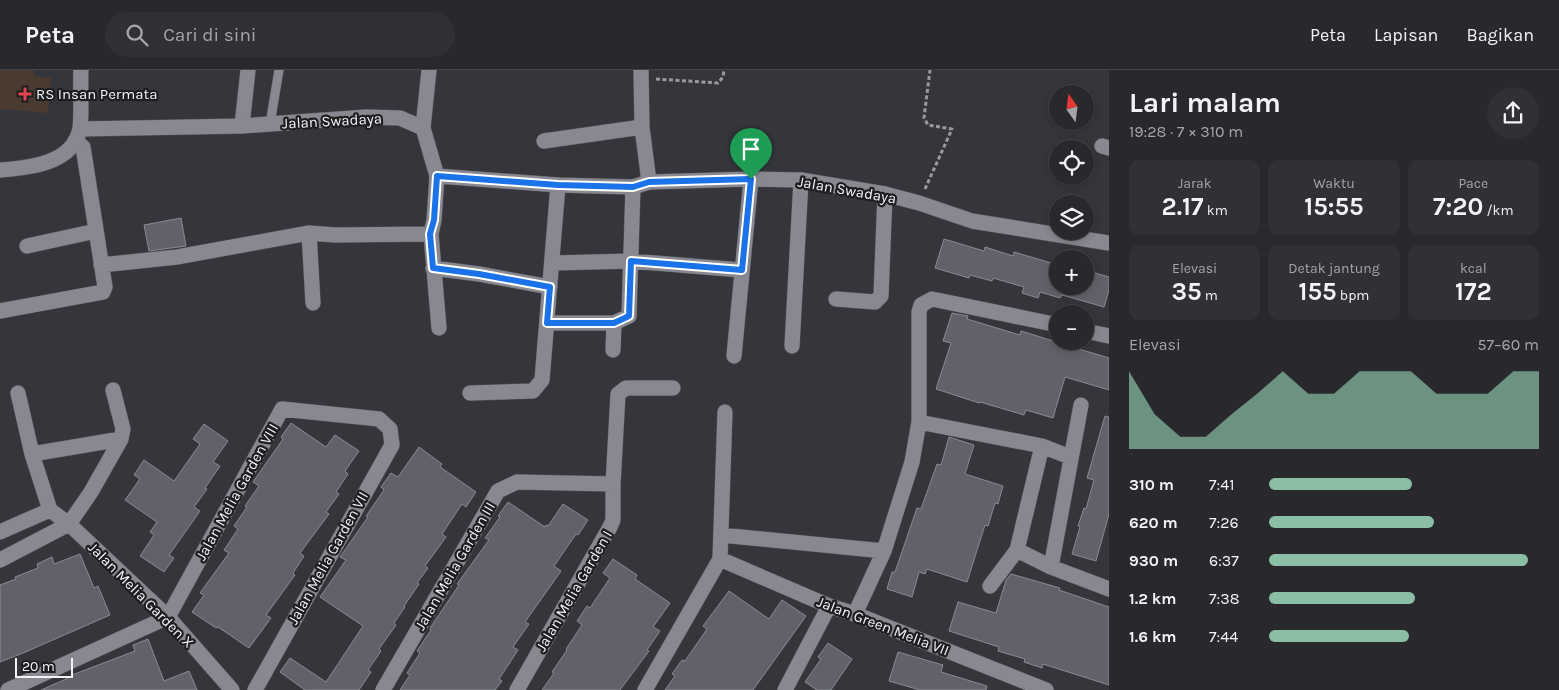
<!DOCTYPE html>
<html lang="id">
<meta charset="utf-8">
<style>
:root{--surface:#28282d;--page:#303035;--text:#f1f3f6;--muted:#a5a6aa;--line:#444449;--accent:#8abfa5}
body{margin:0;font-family:Karla,sans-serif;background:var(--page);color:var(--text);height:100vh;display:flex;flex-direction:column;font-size:19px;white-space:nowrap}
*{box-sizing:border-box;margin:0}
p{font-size:16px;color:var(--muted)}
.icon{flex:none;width:28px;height:28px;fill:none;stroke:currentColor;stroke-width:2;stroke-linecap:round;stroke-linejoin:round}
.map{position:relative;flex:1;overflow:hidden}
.panel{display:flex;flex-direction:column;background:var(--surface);width:450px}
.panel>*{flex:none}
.needle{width:32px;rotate:346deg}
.buttons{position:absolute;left:1049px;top:15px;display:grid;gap:10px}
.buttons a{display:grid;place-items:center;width:45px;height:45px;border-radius:50%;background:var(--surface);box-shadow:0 2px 8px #0003,0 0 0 1px var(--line);font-size:25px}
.scale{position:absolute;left:15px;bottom:12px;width:58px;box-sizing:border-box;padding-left:5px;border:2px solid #f2f3f7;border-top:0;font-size:14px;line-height:18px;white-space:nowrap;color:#f2f3f7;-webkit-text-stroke:4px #1d1e20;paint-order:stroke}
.pin{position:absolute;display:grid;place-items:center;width:42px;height:42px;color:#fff;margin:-51px -21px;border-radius:50% 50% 50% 0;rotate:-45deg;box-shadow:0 0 5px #0007}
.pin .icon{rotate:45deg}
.round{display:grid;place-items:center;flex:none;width:52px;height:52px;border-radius:26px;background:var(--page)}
.head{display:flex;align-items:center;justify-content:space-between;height:85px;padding:0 20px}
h1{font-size:28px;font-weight:700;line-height:38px}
.stats{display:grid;grid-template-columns:repeat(3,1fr);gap:8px;height:85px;padding:5px 20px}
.stats div{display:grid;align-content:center;border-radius:10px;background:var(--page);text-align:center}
.stats b{font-size:25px;font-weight:700}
.stats small{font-size:14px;font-weight:400}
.stats p{font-size:14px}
.chart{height:140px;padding:10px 20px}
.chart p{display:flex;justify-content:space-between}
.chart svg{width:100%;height:90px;margin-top:5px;fill:var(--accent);opacity:.7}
ul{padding:0 20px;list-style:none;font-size:16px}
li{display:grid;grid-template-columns:80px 60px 1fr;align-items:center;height:38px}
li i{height:12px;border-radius:6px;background:var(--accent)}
header{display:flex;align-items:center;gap:30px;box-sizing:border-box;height:70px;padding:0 25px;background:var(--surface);border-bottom:1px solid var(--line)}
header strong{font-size:24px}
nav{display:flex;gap:28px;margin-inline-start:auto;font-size:18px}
.search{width:350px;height:45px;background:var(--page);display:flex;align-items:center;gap:12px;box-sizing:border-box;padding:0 18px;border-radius:28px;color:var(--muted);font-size:19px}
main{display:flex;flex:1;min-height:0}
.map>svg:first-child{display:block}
.medical{fill:#4b3a30}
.building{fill:#616269;stroke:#8a8b92}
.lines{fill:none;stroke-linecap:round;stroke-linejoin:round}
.lane-casing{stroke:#54555a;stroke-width:10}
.street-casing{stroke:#54555a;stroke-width:16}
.secondary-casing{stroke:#54555a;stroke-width:16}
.path{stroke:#999a9f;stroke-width:3;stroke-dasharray:4 2.5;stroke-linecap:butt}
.lane{stroke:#888990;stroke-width:9}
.street{stroke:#888990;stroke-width:15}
.secondary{stroke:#888990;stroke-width:15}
.route-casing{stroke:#fff;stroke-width:10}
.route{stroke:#1a73e8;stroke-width:6}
.health-dot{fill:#e0444e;stroke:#1d1e20;stroke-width:2}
.labels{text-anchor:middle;stroke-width:4.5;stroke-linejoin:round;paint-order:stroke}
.poi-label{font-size:15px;fill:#f2f3f7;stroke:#1d1e20;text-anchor:start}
.street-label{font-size:15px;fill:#f2f3f7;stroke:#1d1e20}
</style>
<header>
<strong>Peta</strong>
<div class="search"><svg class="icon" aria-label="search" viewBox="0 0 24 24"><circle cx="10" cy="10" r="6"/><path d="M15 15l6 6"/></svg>Cari di sini</div>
<nav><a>Peta</a><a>Lapisan</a><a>Bagikan</a></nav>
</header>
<main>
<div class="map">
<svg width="1109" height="620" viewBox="0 0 1109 620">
<rect width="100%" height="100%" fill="#35363c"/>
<path class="medical" d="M0 0H34V6L51 8 48 43 0 39Z"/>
<path class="building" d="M181 148 186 176 149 181 144 155Z
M944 169 984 181 985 177 1013 186 1014 182 1058 195V216H1085V200L1109 207V220L1104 237 1062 225 1060 228 1040 222 1038 228 1022 223 1024 217 993 208 992 211 970 205 969 208 935 198Z
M952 243 968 246 967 249 1020 265 1021 261 1063 274V272L1080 276 1079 279 1109 288V320L1065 307 1053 348 1026 340 1024 345 980 332 979 333 936 319 951 273 943 271Z
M1105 346 1109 347V444L1096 491 1072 484 1080 457 1078 456 1084 438 1086 439 1094 410 1087 408Z
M291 353 326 377 335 365 359 381 345 401 348 404 336 422 339 424 326 442 329 444 300 483 304 486 293 503 295 505 266 545 271 548 249 578 218 557 216 558 192 542 204 525 200 523 229 483 224 480 238 459 234 456 247 437 245 436 259 416 253 412 283 369 281 367Z
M204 354 228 371 213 392 220 396 205 418 207 419 194 437 200 441 169 485 174 488 164 502 140 486 154 465 150 462 157 452 125 430 140 409 134 405 144 390 174 411 200 374 193 369Z
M949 367 974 375 965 404 1003 416 998 434 995 433 988 456 985 455 967 512 927 499 925 504 919 502 912 527 887 519 892 502H895L917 438 921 439 937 394 941 395Z
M419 377 442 394 440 397 476 422 466 437 462 434 442 464 446 467 425 496 428 498 417 513 419 514 404 536 405 537 394 553 396 555 379 579 381 581 368 600 371 602 359 620H305L280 602 290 588 326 612 363 556 320 527 346 490 340 487 368 447 366 446 384 420 381 417 391 403 398 407Z
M508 432 545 457 546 455 548 456 563 434 588 450 578 465 576 464 554 496 561 501 525 552 529 554 513 577 518 580 499 609 502 611 495 620H400L410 605 407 603 420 583 417 581 431 560 430 558 459 515 457 514 489 470 485 468 500 447 498 446Z
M80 484 94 518 98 516 110 545 23 583 0 592V515L16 509 15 507 38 498 37 494 52 487 54 494Z
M613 489 637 505 635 509 670 533 653 557 660 561 647 580 649 581 620 620H542L554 603 552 602 567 580 566 579 582 555 577 551 587 536 590 538 610 508 603 503Z
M1011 504 1060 518 1059 520 1109 537V615L1043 594 1042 598 1024 592 1025 589 998 581 999 577 949 561 958 532 996 543 1006 510Z
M729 521 769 549 782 530 806 546 753 620H665L675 606 672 604 682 590 685 591 707 559 703 556Z
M148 569 164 611 189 601 197 620H41L73 606 72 605 135 581 133 575Z
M828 573 852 589 831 620H817L805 612 821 589 818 587Z
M898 582 943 595 941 602 987 616 986 620H920L889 611Z"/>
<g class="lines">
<defs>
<path id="lane" d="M270 54 279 0"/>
<path id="street" d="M242 56 248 0
M642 57 649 112
M423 58 429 0
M544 71 642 57 641 0
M1102 76 1109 78
M437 106 434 150 431 164 439 258
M309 163 313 233
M27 176 96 161
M552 193 631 191 741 200
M101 195 177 187 309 163 335 165 431 164
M433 198 479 204 550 217
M836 229 875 232 881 226 885 124
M0 241 103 222 105 217 83 77 75 71
M547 253H614L613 280
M614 253 629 246 633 117
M1085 261 1109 266
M792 276 801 110
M734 286 751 109
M18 323 32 384
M470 323 533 321 542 310 558 115
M919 352 1042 376 1070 387
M121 369 32 384 50 440 69 454 168 547 232 620
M0 462 50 440
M721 465 884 481
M1017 480 1051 497 1109 519
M720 489 829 536 855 544 1046 620
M0 490 69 454 91 422 121 369 123 359 113 320
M1051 497 1081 335
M990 516 1017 480 1042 376
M855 544 884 481 912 392 919 352V242L921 235 932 229 1058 255
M8 620 168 547 282 339 379 349 390 359 392 375 255 620
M383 620 498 421 517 412 613 414
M517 620 610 457 613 450V414L618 324 626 318H673
M645 620 720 489 725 342
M785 620 829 536"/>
<path id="secondary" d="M80 59 242 56 366 47 400 48 423 58 437 106 558 115 633 117 649 112 751 109 801 110 885 124 919 133 972 151 1109 173
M0 100C28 98 74 94 80 58 82 42 80 17 81 0"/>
</defs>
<use href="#lane" class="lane-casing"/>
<use href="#street" class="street-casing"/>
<use href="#secondary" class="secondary-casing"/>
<path class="path" d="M656 9 718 13 723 7 724 0
M925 119 952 59 928 55 924 48 930 0"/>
<use href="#lane" class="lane"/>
<use href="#street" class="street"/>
<use href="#secondary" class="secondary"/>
</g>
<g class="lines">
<defs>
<path id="route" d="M437 106 558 115 633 117 649 112 751 109 742 200 631 191 629 246 614 253H547L550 217 479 204 433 198 430 164 434 150Z"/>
</defs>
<use href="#route" class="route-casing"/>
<use href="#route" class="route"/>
</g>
<path class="health-dot" d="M22.5 16.5h5v5h5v5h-5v5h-5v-5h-5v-5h5z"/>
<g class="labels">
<g class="poi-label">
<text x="36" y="29">RS Insan Permata</text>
</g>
<g class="street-label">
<text transform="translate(332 51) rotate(-3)" y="5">Jalan Swadaya</text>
<text transform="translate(847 120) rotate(10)" y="5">Jalan Swadaya</text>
<text transform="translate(237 422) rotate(-61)" y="5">Jalan Melia Garden VIII</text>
<text transform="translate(328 488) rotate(-61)" y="5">Jalan Melia Garden VII</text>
<text transform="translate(455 496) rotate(-60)" y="5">Jalan Melia Garden III</text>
<text transform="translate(574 521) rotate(-60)" y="5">Jalan Melia Garden I</text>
<text transform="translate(141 525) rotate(45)" y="5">Jalan Melia Garden X</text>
<text transform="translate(883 556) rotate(21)" y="5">Jalan Green Melia VII</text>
</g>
</g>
</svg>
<div class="buttons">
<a><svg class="needle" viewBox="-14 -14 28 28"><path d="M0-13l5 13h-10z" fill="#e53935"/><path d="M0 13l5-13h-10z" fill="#a5a6aa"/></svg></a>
<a><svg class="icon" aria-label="locate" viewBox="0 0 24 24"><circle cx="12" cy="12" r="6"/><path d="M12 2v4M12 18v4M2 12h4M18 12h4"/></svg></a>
<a><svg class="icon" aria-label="layers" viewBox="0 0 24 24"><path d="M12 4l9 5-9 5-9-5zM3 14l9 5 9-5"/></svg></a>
<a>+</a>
<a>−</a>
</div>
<div class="scale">20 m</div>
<div class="pin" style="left:751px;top:109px;background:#1e9e55"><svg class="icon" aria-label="arrive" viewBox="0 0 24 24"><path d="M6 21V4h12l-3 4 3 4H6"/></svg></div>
</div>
<section class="panel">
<div class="head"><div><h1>Lari malam</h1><p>19:28 · 7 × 310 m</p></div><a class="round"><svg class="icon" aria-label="share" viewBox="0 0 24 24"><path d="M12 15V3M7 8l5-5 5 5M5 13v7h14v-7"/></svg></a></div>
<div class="stats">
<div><p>Jarak</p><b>2.17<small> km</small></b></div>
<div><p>Waktu</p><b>15:55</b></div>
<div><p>Pace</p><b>7:20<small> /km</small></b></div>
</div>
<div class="stats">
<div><p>Elevasi</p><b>35<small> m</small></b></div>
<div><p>Detak jantung</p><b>155<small> bpm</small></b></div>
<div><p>kcal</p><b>172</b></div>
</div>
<div class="chart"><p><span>Elevasi</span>57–60 m</p>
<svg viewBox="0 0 160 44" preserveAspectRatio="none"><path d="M0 44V6L10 27L20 38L30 38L40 27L50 17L60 6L70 17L80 17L90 6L100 6L110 6L120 17L130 17L140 17L150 6L160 6V44z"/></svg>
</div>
<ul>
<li><b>310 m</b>7:41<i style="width:53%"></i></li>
<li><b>620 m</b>7:26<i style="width:61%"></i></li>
<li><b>930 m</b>6:37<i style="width:96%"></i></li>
<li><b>1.2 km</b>7:38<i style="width:54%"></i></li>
<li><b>1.6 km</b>7:44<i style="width:52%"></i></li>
</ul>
</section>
</main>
